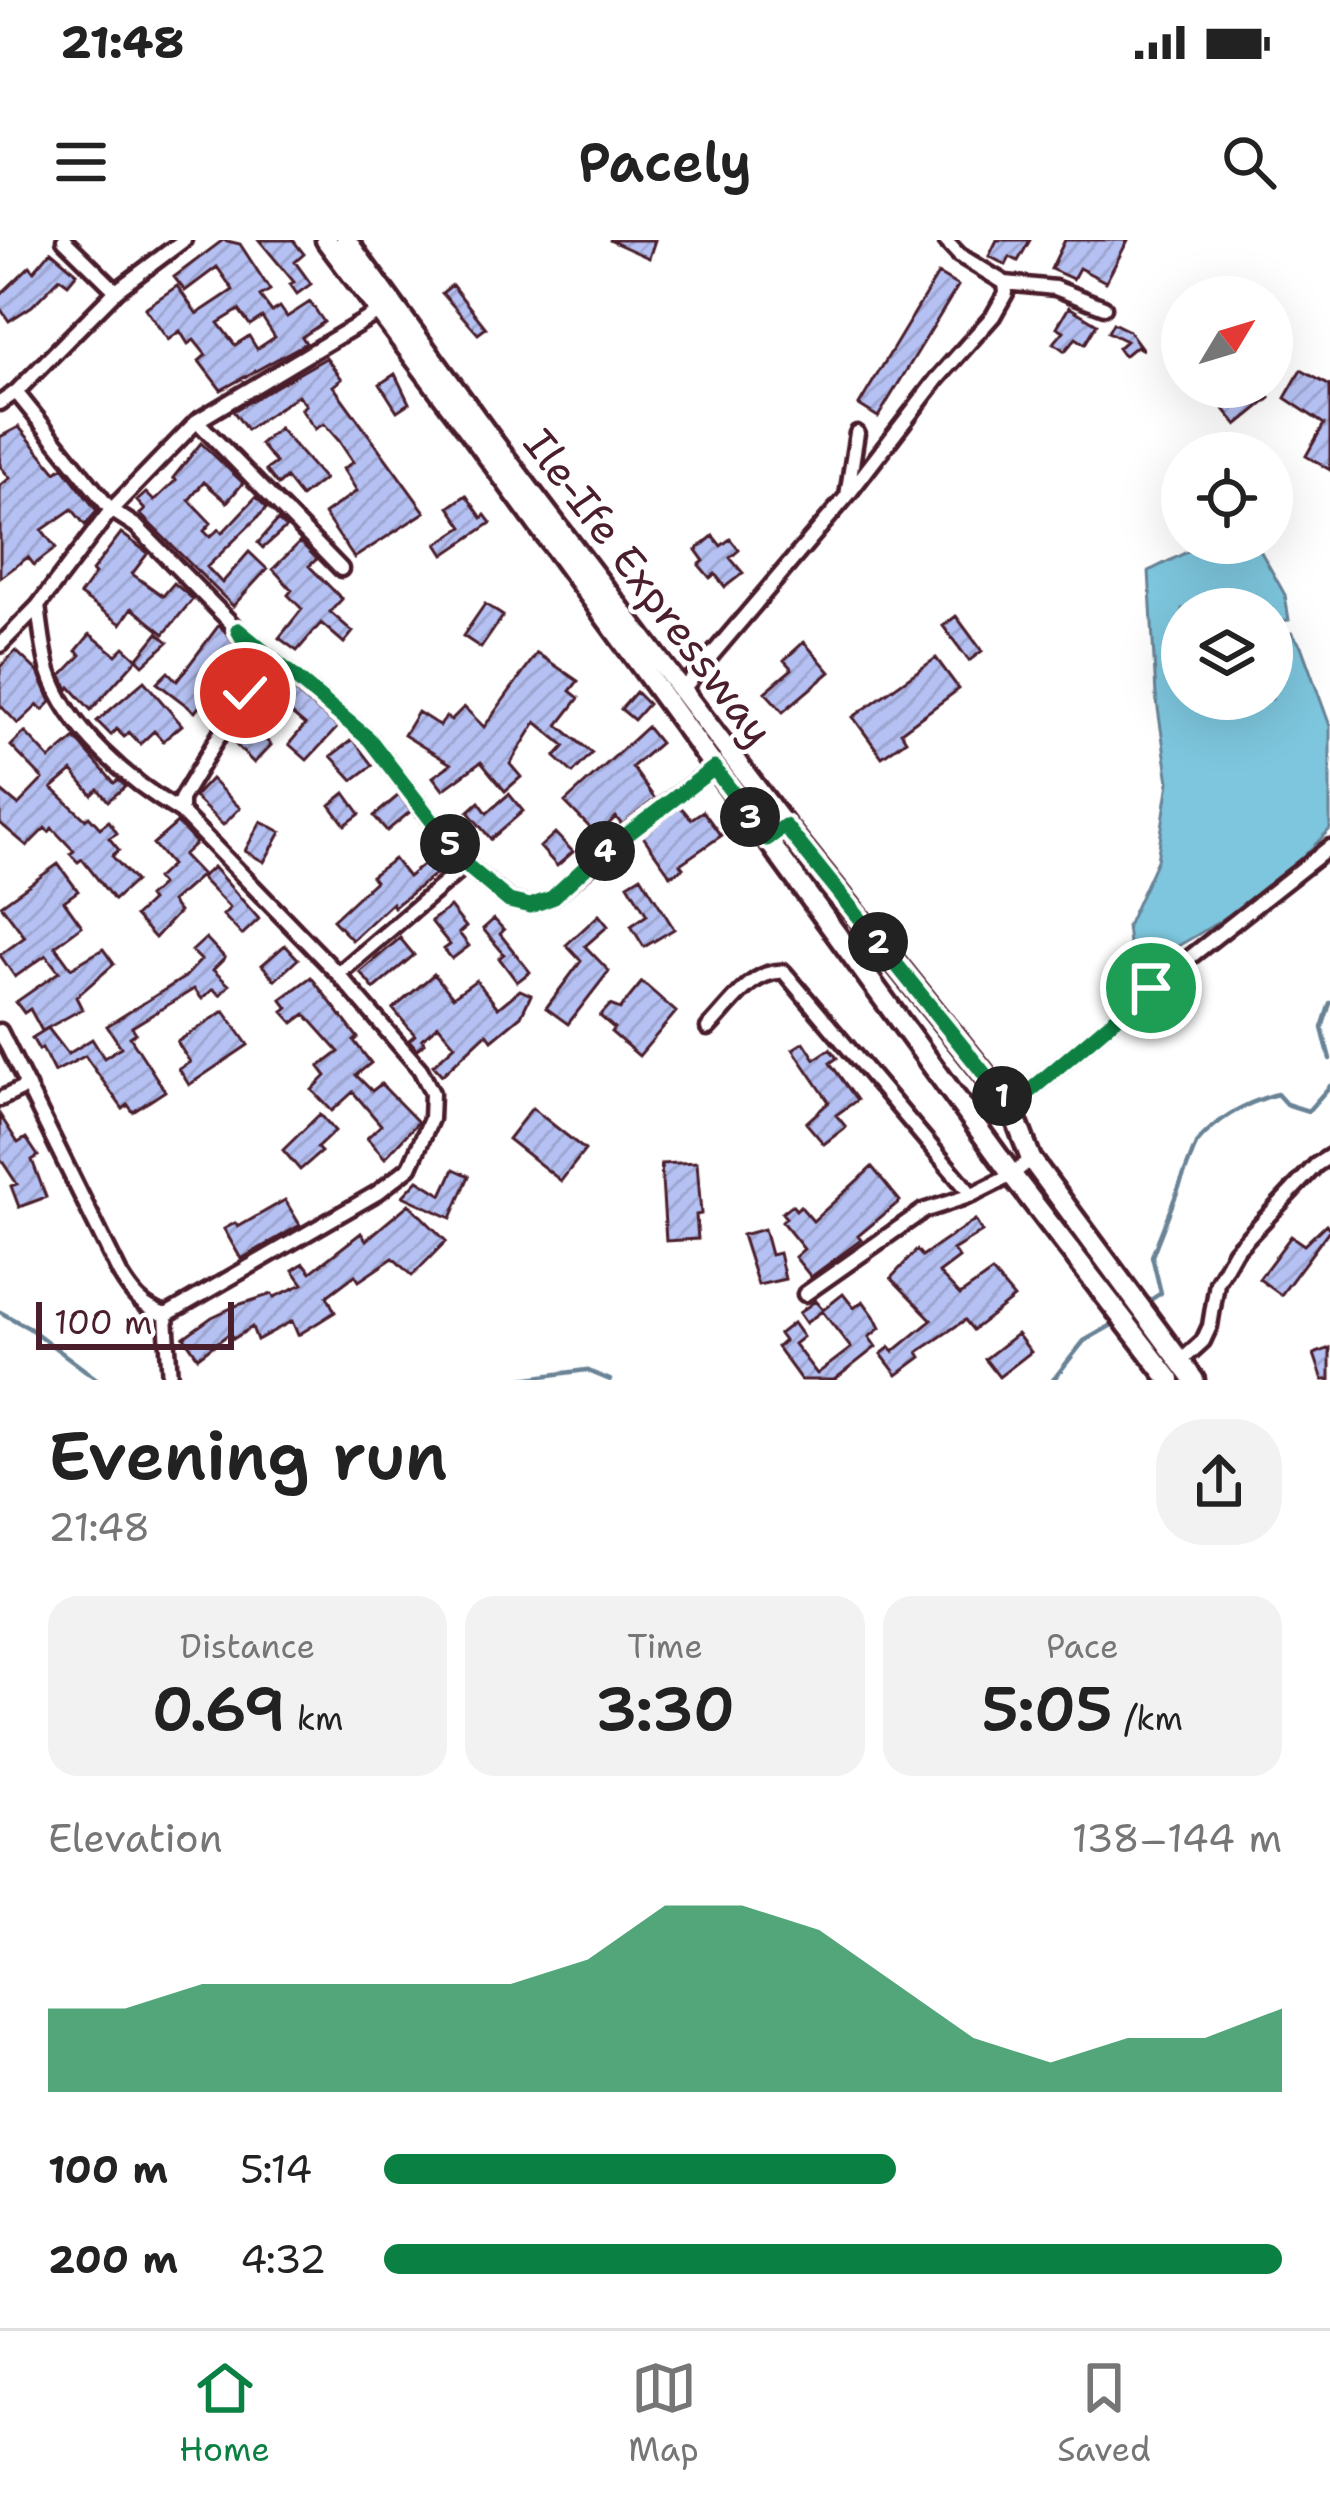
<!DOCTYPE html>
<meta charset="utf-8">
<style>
:root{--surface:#fff;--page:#f2f2f2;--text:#222;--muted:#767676;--line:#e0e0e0;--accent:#0b8043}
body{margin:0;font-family:"Shantell Sans",sans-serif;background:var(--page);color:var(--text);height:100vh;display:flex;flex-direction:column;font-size:45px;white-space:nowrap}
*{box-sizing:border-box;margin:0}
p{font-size:39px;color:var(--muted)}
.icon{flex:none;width:66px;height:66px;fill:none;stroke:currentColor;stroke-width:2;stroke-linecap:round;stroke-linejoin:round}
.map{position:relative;height:1140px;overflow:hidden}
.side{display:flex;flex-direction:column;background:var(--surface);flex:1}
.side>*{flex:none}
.needle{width:78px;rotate:52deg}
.controls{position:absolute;left:1161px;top:36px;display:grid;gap:24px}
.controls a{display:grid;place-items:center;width:132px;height:132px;border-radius:50%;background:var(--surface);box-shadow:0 12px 48px #0002;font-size:60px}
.scale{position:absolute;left:36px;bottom:30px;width:198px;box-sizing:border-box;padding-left:12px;border:6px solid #4a1f2b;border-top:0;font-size:33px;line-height:42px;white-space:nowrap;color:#4a1f2b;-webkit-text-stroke:9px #fff;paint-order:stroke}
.pin{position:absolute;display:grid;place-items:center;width:102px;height:102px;color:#fff;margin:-51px;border:6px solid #fff;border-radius:50%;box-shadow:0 3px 12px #0007}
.km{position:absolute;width:60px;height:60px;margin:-30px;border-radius:50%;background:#222;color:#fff;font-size:33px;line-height:60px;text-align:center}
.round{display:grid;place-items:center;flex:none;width:126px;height:126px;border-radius:48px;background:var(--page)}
.headline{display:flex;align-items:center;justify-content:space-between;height:204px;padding:0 48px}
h1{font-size:66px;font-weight:600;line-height:90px}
.figures{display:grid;grid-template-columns:repeat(3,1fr);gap:18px;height:204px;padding:12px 48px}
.figures div{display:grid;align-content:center;border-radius:30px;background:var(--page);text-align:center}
.figures b{font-size:60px;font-weight:600}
.figures small{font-size:33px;font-weight:400}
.figures p{font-size:33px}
.chart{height:336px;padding:24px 48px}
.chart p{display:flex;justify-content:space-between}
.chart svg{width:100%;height:216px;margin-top:12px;fill:var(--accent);opacity:.7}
ul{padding:0 48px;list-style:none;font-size:39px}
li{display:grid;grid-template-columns:192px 144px 1fr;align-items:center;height:90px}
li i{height:30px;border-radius:15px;background:var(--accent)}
.status{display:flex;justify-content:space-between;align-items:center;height:84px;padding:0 60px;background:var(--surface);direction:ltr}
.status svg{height:33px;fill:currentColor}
header{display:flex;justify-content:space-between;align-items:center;height:156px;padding:0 48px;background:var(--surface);font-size:54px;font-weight:600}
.tabs{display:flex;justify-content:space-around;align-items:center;height:168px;border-top:3px solid var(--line);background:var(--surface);font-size:33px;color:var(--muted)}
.tabs a{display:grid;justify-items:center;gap:6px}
.tabs .current{color:var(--accent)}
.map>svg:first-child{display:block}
.water{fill:#7dc6dd;stroke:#698396;stroke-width:3}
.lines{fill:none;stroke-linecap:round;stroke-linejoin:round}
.stream{stroke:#698396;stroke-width:4.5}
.building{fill:url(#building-hatch);stroke:#4a1f2b;stroke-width:3;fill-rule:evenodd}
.street-casing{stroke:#4a1f2b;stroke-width:21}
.primary-casing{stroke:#4a1f2b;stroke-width:27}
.street{stroke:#fff;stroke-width:12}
.primary{stroke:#fff;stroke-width:18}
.route-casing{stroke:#fff;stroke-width:24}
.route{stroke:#0b8043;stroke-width:15}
.labels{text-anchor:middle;stroke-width:9;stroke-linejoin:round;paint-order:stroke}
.street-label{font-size:42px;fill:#4a1f2b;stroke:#fff}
</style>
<div class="status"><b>21:48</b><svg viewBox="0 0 49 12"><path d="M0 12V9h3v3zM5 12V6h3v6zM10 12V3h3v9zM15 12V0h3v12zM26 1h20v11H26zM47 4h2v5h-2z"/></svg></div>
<header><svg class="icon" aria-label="menu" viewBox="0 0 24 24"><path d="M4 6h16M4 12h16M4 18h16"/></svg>Pacely<svg class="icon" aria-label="search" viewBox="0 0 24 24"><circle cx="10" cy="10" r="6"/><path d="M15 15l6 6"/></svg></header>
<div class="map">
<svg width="1330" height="1140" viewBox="0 0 1330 1140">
<defs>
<pattern id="building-hatch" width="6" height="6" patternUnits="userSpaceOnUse" patternTransform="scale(3)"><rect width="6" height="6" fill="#b5c1f2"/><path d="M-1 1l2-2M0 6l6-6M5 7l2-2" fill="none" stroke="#9da5d0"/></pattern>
</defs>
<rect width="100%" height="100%" fill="#fff"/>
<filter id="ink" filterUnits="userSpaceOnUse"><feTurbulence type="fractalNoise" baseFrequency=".00833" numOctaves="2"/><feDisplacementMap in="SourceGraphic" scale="24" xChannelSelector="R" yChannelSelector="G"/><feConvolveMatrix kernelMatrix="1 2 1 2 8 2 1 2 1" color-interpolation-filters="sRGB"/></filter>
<g filter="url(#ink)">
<path class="water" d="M1205 303H1256L1285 355 1289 380 1272 382V369H1182V459H1272V394L1292 393 1301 406 1330 486V589C1276 649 1204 695 1132 730L1127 686 1157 620 1169 542 1156 455 1149 331Z"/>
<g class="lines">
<path class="stream" d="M1330 763 1322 788 1330 819
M1143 1065 1161 1053 1152 1016 1196 904C1217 878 1245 863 1277 854L1286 864 1308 871 1330 846
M0 1072 29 1088 98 1140
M514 1140 586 1130 610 1140
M1053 1140 1084 1101 1119 1081"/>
</g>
<path class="building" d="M223 0 240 4 270 50 260 56 272 72 280 67 287 77 310 62 324 82 302 97 306 103 221 150 199 121 206 115 194 100 188 104 180 91 168 100 145 68 177 46 197 74 233 50 217 27 185 51 174 37ZM239 70 250 85 262 77 275 97 257 109 249 96 235 105 218 83Z
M259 0H293L304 14 295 22 311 44 297 54 290 44 294 42Z
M609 0H655L649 18Z
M997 0H1030L1018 21 1010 17 1006 25 989 16Z
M1065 0H1128L1106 42 1079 28 1073 39 1051 29Z
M51 11 77 33 68 44 60 38 32 66 9 81 0 68V55L30 26 34 31Z
M938 34 958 46 878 177 859 165Z
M452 45 486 88 478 94 442 53Z
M1069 67 1097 84 1085 104 1076 98 1065 111 1054 103 1064 91 1057 87Z
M1113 83 1129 91 1143 110 1136 106 1124 116 1118 108 1126 101 1108 92Z
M326 118 342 139 333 146 425 272 354 318 324 274 357 251 343 229 353 222 339 201 324 184 315 189 301 169 306 165 298 155 247 190 233 171Z
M1301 130 1330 146V230L1306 216 1324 184 1285 158Z
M395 134 409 163 397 171 380 144Z
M1219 147H1260L1270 158 1237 185 1211 153Z
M19 187 56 232 63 227 97 271 85 285 72 269 42 290 56 308 34 325 28 317 0 338V246L10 238 0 226V197Z
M279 188 324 239 301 257 286 238 278 245 266 230 276 223 260 204Z
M201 203 243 243 227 262 204 242 189 260 211 283 204 291 210 297 219 289 222 293 256 257 267 268 207 327 222 343 249 312 267 329 233 366 140 274 145 270 137 261 146 253 154 261 176 240 173 238Z
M466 255 482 278 485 275 491 283 444 315 437 304 463 287 449 267Z
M278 280 286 288 263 308 258 303Z
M121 293 148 313 132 334 163 356 174 343 193 359 164 394 132 368 121 384 80 355 95 334 92 331Z
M713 296 721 306 730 299 739 310 730 318 743 333 725 347 715 334 710 338 699 325 704 321 696 310Z
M300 302 317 319 309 326 342 359 330 372 353 392 344 403 321 383 297 411 279 398 302 369 288 355 292 350 273 329Z
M485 364 503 376 481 408 463 396Z
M956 376 982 411 969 421 943 386Z
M219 385 229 396 235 407 232 412 238 416 219 442 223 445 217 455 228 461 220 473 202 463 195 472 157 443 168 432 177 441Z
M158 393 168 402 143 425 137 419 91 470 70 447 68 450 62 435 81 415 76 411 90 394 116 415 124 407 137 419Z
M804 402 830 432 783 472 765 452 792 429 784 420Z
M16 411 38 432 51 462 43 470 38 465 18 484 0 465V427Z
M537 413 578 441 570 451 579 458 558 485 592 513 573 533 555 517 565 506 536 482 510 524 521 537 505 551 481 522 443 550 433 537 451 524 404 495 418 472 440 486 446 477 451 480 464 467 484 487Z
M936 418 959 449 901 492 906 500 882 517 853 477Z
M144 441 182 485 163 501 154 491 140 504 129 492 124 497 116 489 111 495 97 481Z
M287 445 338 487 307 520 289 504 305 485 275 460Z
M636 452 648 464 634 480 621 469Z
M252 486 271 505 254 523 235 504Z
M647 487 660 503 632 527 655 559 622 585 616 577 597 595 565 562Z
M25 492 50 519 75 498 114 543 118 540 126 546 108 561 98 549 92 555 72 531 52 548 85 579 89 576 100 588 109 581 117 593 109 598 119 610 112 616 135 641 114 660 82 619 78 622 70 614 74 611 52 588 49 592 45 588 27 606 0 583V550L18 565 43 539 11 506Z
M353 499 373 525 353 540 331 516Z
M211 539 240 568 223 585 194 557Z
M345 553 360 574 345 585 330 565Z
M509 554 523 571 491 599 468 572 479 562 487 573Z
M399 555 411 571 387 591 374 576Z
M680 566 691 579 703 571 721 596 680 624 683 628 671 636 642 595Z
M261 581 281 592 264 622 245 611Z
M177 583 196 603 183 615 202 635 171 662 179 672 155 698 135 676 151 661 148 657 161 645 156 639 171 625 153 604Z
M555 593 573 612 557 626 540 607Z
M441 610 450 622 394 667 392 663 352 700 333 680 375 641 371 636 394 619 408 637Z
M58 624 78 651 64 661 82 686 55 706 71 728 103 709 114 724 76 757 82 769 42 791 30 769 24 773 16 762 59 732 46 715 15 737 0 715 25 697 1 665Z
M213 627 259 679 242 695 223 675 230 668 201 638Z
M641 636 674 689 644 707 631 686 647 675 628 644Z
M450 667 466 687 459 693 469 706 452 719 444 709 450 705 431 681Z
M599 675 608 686 585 706 609 731 568 784 546 768 581 721 566 705Z
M494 679 504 690 500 694 530 732 517 742 499 718 504 714 483 689Z
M206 698 225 718 213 730 229 745 220 755 213 749 202 759 194 749 132 787 136 793 130 797 165 851 133 872 128 865 123 869 85 816 54 832 42 808 39 810 32 798 48 788 68 814 92 799 104 818 121 807 107 786 185 737 201 720 192 711Z
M400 698 414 715 374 749 360 732Z
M285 705 298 719 275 740 262 725Z
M434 734 453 757 476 740 498 768 520 750 531 755 521 776 492 800 487 793 442 835 433 825 455 805 438 785 422 799 425 803 417 809 409 800 415 795 393 769Z
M311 737 358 798 354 801 371 823 356 835 372 851 381 844 418 882 385 918 367 898 381 885 353 852 332 871 312 850 326 836 319 827 339 812 305 774 293 783 283 772 288 768 281 759Z
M642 742 676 772 639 816 611 792 614 788 600 776 610 765 620 769Z
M224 771 248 805 189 845 179 829 190 822 177 802Z
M804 802 815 819 830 809 837 818 830 823 857 860 836 875 846 887 824 904 806 883 829 862 793 809Z
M532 868 585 910 561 941 508 899Z
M320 874 335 891 317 908 321 912 300 930 283 910Z
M0 875 18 903 26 898 38 916 32 920 46 957 19 967 11 946 17 944 0 918Z
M697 922 701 974 696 975 698 999 666 1001 661 924Z
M872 927 900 961 858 996 861 1000 811 1037 795 1017 804 1009 782 982 786 978 782 973 792 965 796 970 800 966 813 981Z
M454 929 469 936 451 978 403 956 418 940 442 955Z
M285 960 300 985 241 1019 224 989 235 983 238 987Z
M409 964 446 1001 412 1036 393 1018 359 1041 355 1035 327 1056 335 1072 298 1095 292 1081 257 1100 252 1087 233 1099 230 1093 198 1117 184 1097 212 1077 238 1065 272 1054 274 1057 303 1044 293 1030 304 1023 311 1032 361 993 366 1000Z
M975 980 982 992 953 1010 959 1018 939 1033 960 1055 992 1032 1014 1058 973 1090 965 1080 918 1112 921 1117 897 1135 881 1114 890 1107 893 1112 932 1080 891 1038 917 1010 922 1016Z
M1326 984 1330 989 1281 1055 1259 1039 1291 996 1304 1005Z
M764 989 771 1015 779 1013 785 1039 758 1045 742 995Z
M843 1054 854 1068 863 1061 874 1076 880 1088 869 1097 876 1107 834 1140H801L777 1107 784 1101 779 1094 793 1083 803 1097 794 1104 817 1134 851 1108 822 1071 806 1083 799 1073 815 1061 823 1070Z
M1017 1094 1031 1112 999 1137 985 1119Z
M1330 1108V1140H1323L1314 1114Z"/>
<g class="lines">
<defs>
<path id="street" d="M64 0 116 51
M1005 43 1055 48 1104 67
M16 152 111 270 136 286 238 390 259 429 181 559V572L338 734 420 829 432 853 431 879 410 927 377 953 166 1075
M0 163 16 152 116 51 184 0
M197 181 341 329
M847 256 937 139 993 76 1006 53 1005 43 959 15 945 0
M38 366C41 387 43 411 49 431 67 489 130 542 181 572
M247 398 369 499 466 625
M0 405 38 366 111 270 197 181 377 73
M683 449 847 256 857 193
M338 734 466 625 509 660 530 666 552 658 644 580 714 528
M708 788C729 767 752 729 784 732L972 955
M0 791 120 1034C132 1054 143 1068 166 1075L170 1140
M0 859 28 846
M1011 867 1151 748 1330 607
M805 1054 923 971 972 955 1012 935 1031 919
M1180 1122 1203 1101 1210 1086 1217 1043 1235 1011 1316 925 1330 916"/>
<path id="primary" d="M326 0 474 197 1012 935 1170 1140
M346 0 493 202 785 586 1011 867 1031 919 1194 1140"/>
</defs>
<use href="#street" class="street-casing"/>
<use href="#primary" class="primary-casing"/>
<use href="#street" class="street"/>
<use href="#primary" class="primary"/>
</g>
</g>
<g class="lines" filter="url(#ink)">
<defs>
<path id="route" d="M245 453 260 429 238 390 369 499 466 625 509 661 530 666 552 658 590 623 714 528 767 599 785 586 1011 867 1151 748"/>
</defs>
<use href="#route" class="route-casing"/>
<use href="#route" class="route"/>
</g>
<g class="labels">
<g class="street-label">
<text transform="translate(649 347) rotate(53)" y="15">Ile-Ife Expressway</text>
</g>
</g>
</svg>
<div class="controls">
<a><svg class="needle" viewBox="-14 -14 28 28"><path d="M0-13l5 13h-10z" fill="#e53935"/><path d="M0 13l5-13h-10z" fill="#767676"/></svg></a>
<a><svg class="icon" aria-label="locate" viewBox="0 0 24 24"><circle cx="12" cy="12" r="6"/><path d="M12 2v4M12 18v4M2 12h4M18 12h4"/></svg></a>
<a><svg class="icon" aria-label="layers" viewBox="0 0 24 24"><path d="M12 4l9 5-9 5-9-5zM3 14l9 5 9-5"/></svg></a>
</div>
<div class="scale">100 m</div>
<div class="pin" style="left:1151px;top:748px;background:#1e9e55"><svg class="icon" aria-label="arrive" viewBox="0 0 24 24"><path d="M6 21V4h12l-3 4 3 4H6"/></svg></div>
<div class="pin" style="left:245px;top:453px;background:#d93025"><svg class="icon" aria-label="check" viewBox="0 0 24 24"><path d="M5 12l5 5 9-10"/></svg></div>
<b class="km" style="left:1002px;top:856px">1</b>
<b class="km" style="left:878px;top:702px">2</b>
<b class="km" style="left:750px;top:577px">3</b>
<b class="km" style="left:605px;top:611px">4</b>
<b class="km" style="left:450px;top:604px">5</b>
</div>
<section class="side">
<div class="headline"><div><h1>Evening run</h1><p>21:48</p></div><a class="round"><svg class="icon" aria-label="share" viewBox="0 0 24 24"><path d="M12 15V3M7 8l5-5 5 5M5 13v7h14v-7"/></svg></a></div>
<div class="figures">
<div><p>Distance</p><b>0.69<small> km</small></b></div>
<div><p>Time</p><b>3:30</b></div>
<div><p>Pace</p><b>5:05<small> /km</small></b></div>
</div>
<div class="chart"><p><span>Elevation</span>138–144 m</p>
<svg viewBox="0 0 160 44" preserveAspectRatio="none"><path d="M0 44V27L10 27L20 22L30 22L40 22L50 22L60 22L70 17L80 6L90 6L100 11L110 22L120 33L130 38L140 33L150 33L160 27V44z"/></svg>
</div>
<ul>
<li><b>100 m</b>5:14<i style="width:57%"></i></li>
<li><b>200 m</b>4:32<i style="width:100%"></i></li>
</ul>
</section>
<nav class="tabs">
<a class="current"><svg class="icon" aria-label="home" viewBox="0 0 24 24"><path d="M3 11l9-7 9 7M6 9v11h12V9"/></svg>Home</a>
<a><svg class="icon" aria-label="map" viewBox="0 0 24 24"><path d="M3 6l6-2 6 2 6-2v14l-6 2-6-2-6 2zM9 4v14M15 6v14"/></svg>Map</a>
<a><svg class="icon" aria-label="saved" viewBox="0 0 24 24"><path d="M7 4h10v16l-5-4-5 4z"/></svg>Saved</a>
</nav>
